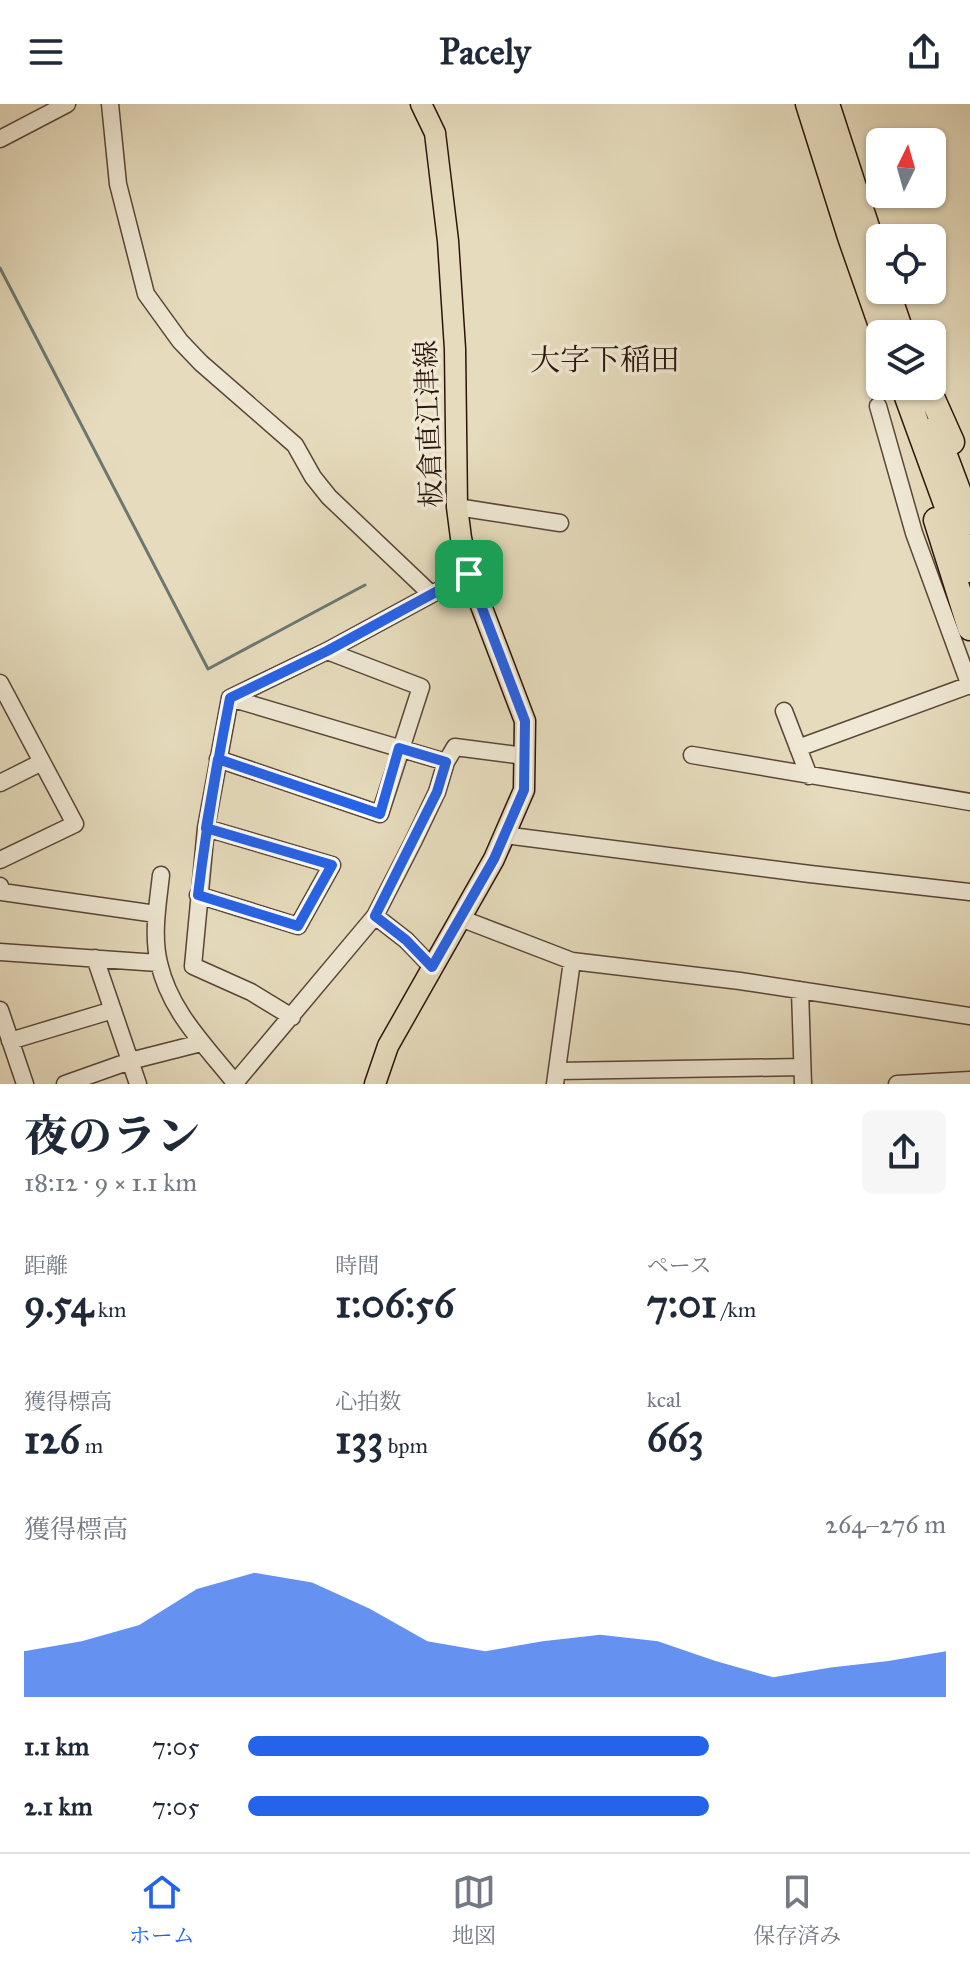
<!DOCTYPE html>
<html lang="ja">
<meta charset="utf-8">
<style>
:root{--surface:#fff;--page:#f6f6f7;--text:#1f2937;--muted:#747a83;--line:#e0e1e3;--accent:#2563eb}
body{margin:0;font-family:"IM FELL Great Primer","Noto Serif JP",serif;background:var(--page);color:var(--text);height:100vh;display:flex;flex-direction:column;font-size:30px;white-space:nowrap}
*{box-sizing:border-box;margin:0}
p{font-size:26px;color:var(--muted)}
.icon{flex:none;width:44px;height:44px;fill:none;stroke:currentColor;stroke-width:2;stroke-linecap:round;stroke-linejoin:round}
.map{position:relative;height:980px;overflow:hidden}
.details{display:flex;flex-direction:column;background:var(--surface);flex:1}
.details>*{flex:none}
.needle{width:52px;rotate:5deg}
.tools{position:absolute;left:866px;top:24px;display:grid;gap:16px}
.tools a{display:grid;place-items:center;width:80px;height:80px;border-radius:12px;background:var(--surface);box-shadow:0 2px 6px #0004;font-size:40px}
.pin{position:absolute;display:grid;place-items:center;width:68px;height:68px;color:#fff;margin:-34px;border-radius:16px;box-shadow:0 4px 12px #0006}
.round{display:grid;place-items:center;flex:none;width:84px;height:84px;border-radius:12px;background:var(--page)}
.head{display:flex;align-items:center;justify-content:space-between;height:136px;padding:0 24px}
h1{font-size:44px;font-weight:800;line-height:60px}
.metrics{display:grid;grid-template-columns:repeat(3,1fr);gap:12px;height:136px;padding:8px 24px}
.metrics div{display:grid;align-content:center}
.metrics b{font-size:40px;font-weight:800}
.metrics small{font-size:22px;font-weight:400}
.metrics p{font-size:22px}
.chart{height:224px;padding:16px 24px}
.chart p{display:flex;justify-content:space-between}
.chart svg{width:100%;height:144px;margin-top:8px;fill:var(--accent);opacity:.7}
ul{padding:0 24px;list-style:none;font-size:26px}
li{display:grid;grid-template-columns:128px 96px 1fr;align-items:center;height:60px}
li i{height:20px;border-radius:10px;background:var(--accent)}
header{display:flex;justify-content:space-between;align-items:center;height:104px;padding:0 24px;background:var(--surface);font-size:36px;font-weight:800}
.menu{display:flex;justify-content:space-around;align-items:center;height:112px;border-top:2px solid var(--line);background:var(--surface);font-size:22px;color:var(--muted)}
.menu a{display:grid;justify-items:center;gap:4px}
.menu .on{color:var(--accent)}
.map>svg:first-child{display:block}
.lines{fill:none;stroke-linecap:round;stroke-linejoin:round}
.stream{stroke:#6b7872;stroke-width:3}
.minor-casing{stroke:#594638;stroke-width:19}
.major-casing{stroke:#2a140b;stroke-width:23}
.highway-casing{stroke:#2a140b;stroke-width:27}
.minor{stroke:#efe8d4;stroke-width:16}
.major{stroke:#e6dcbd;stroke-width:20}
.highway{stroke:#e6dcbd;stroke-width:24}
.route-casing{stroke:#fff;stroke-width:16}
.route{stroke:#2563eb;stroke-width:10}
.labels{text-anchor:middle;stroke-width:7;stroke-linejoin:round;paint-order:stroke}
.street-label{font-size:28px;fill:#2a140b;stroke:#efe8d4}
.neighbourhood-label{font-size:30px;fill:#2a140b;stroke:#efe8d4}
</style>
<header><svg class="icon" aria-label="menu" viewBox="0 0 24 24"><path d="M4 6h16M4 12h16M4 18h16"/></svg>Pacely<svg class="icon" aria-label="share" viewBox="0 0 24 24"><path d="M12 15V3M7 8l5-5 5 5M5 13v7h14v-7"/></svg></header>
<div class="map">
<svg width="970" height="980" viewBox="0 0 970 980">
<rect width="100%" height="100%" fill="#e6dcbd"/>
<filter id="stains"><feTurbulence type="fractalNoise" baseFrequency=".0025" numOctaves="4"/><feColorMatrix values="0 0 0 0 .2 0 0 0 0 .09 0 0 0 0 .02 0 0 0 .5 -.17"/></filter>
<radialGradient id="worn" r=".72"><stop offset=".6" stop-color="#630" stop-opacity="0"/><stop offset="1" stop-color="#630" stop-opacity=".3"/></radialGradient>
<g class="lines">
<path class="stream" d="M0 164 208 565 365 481"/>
<defs>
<path id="minor" d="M110 0 118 80 146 190 180 237 201 259 295 341 313 373 329 393 430 489
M0 35 67 0
M878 302 914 429 970 582
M457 403 560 419
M0 579 75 720 0 756
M230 594 206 724 193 862 251 888 292 913
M230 594 327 547 469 470
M230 594 446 658
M784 607 809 672
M798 644 970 581
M692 651 970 698
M218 655 380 710 421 583 327 547
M0 679 42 658
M504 731 810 770 970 788
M161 771C158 799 152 831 159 859 170 908 206 942 236 980
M0 782 2 788 156 810
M198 791 298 822 332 761 206 724
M375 812 406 836 432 863
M460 814 572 857 740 877 970 912
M0 848 158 859
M95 854 138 980
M800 886 803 980
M0 906 25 980
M10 937 113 906
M558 967 802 963
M65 980 130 957 201 939
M234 980 375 812 414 736 437 688 446 658 455 643 525 652
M555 980 572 857
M897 980 970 976"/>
<path id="major" d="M375 980 388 942 494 755 524 686 525 617 469 470 461 434 457 403 455 245 448 137 435 29 421 0"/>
<path id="highway" d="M808 0 850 133 884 230
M827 0 880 163
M887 186 902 230
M903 282 970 466
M927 282 952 338
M935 325 970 418
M936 416 970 524"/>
</defs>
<use href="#minor" class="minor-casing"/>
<use href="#major" class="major-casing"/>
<use href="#highway" class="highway-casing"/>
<use href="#minor" class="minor"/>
<use href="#major" class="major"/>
<use href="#highway" class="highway"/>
</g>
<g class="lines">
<defs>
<path id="route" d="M469 470 327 547 230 594C217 660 206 725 198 791L298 822 332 761 206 724 218 655 380 710 399 644 446 658 437 688 375 812 406 836 432 863 494 755 524 686 525 617 469 470"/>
</defs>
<use href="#route" class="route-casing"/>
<use href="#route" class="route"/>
</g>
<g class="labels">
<g class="street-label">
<text transform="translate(428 320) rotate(-92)" y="10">板倉直江津線</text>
</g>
<g class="neighbourhood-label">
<text x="605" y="266">大字下稲田</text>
</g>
</g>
<rect width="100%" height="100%" filter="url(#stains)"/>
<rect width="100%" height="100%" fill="url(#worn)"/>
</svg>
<div class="tools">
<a><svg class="needle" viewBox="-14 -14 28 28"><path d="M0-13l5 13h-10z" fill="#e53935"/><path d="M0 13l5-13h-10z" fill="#747a83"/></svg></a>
<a><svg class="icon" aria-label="locate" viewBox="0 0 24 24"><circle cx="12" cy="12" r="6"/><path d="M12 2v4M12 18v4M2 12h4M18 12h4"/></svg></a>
<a><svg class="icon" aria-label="layers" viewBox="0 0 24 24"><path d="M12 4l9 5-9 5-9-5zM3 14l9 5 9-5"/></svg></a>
</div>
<div class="pin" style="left:469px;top:470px;background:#1e9e55"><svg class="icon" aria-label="arrive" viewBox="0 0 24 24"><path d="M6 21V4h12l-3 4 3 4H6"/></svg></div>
</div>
<section class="details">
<div class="head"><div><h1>夜のラン</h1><p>18:12 · 9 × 1.1 km</p></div><a class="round"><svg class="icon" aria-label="share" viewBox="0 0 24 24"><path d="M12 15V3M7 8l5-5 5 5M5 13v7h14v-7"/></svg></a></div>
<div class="metrics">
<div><p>距離</p><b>9.54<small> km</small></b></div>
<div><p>時間</p><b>1:06:56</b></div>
<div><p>ペース</p><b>7:01<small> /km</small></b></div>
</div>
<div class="metrics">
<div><p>獲得標高</p><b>126<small> m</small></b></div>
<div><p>心拍数</p><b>133<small> bpm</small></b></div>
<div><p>kcal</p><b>663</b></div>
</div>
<div class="chart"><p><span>獲得標高</span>264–276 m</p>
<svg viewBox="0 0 160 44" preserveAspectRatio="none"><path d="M0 44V30L10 27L20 22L30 11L40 6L50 9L60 17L70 27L80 30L90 27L100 25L110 27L120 33L130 38L140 35L150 33L160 30V44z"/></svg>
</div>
<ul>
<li><b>1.1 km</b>7:05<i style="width:66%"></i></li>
<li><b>2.1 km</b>7:05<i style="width:66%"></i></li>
</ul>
</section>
<nav class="menu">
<a class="on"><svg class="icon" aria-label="home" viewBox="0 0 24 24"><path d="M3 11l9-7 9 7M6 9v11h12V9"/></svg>ホーム</a>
<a><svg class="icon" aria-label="map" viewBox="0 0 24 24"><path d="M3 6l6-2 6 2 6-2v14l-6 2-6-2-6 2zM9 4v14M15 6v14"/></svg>地図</a>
<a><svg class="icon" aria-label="saved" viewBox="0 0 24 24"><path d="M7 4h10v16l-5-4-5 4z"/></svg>保存済み</a>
</nav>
